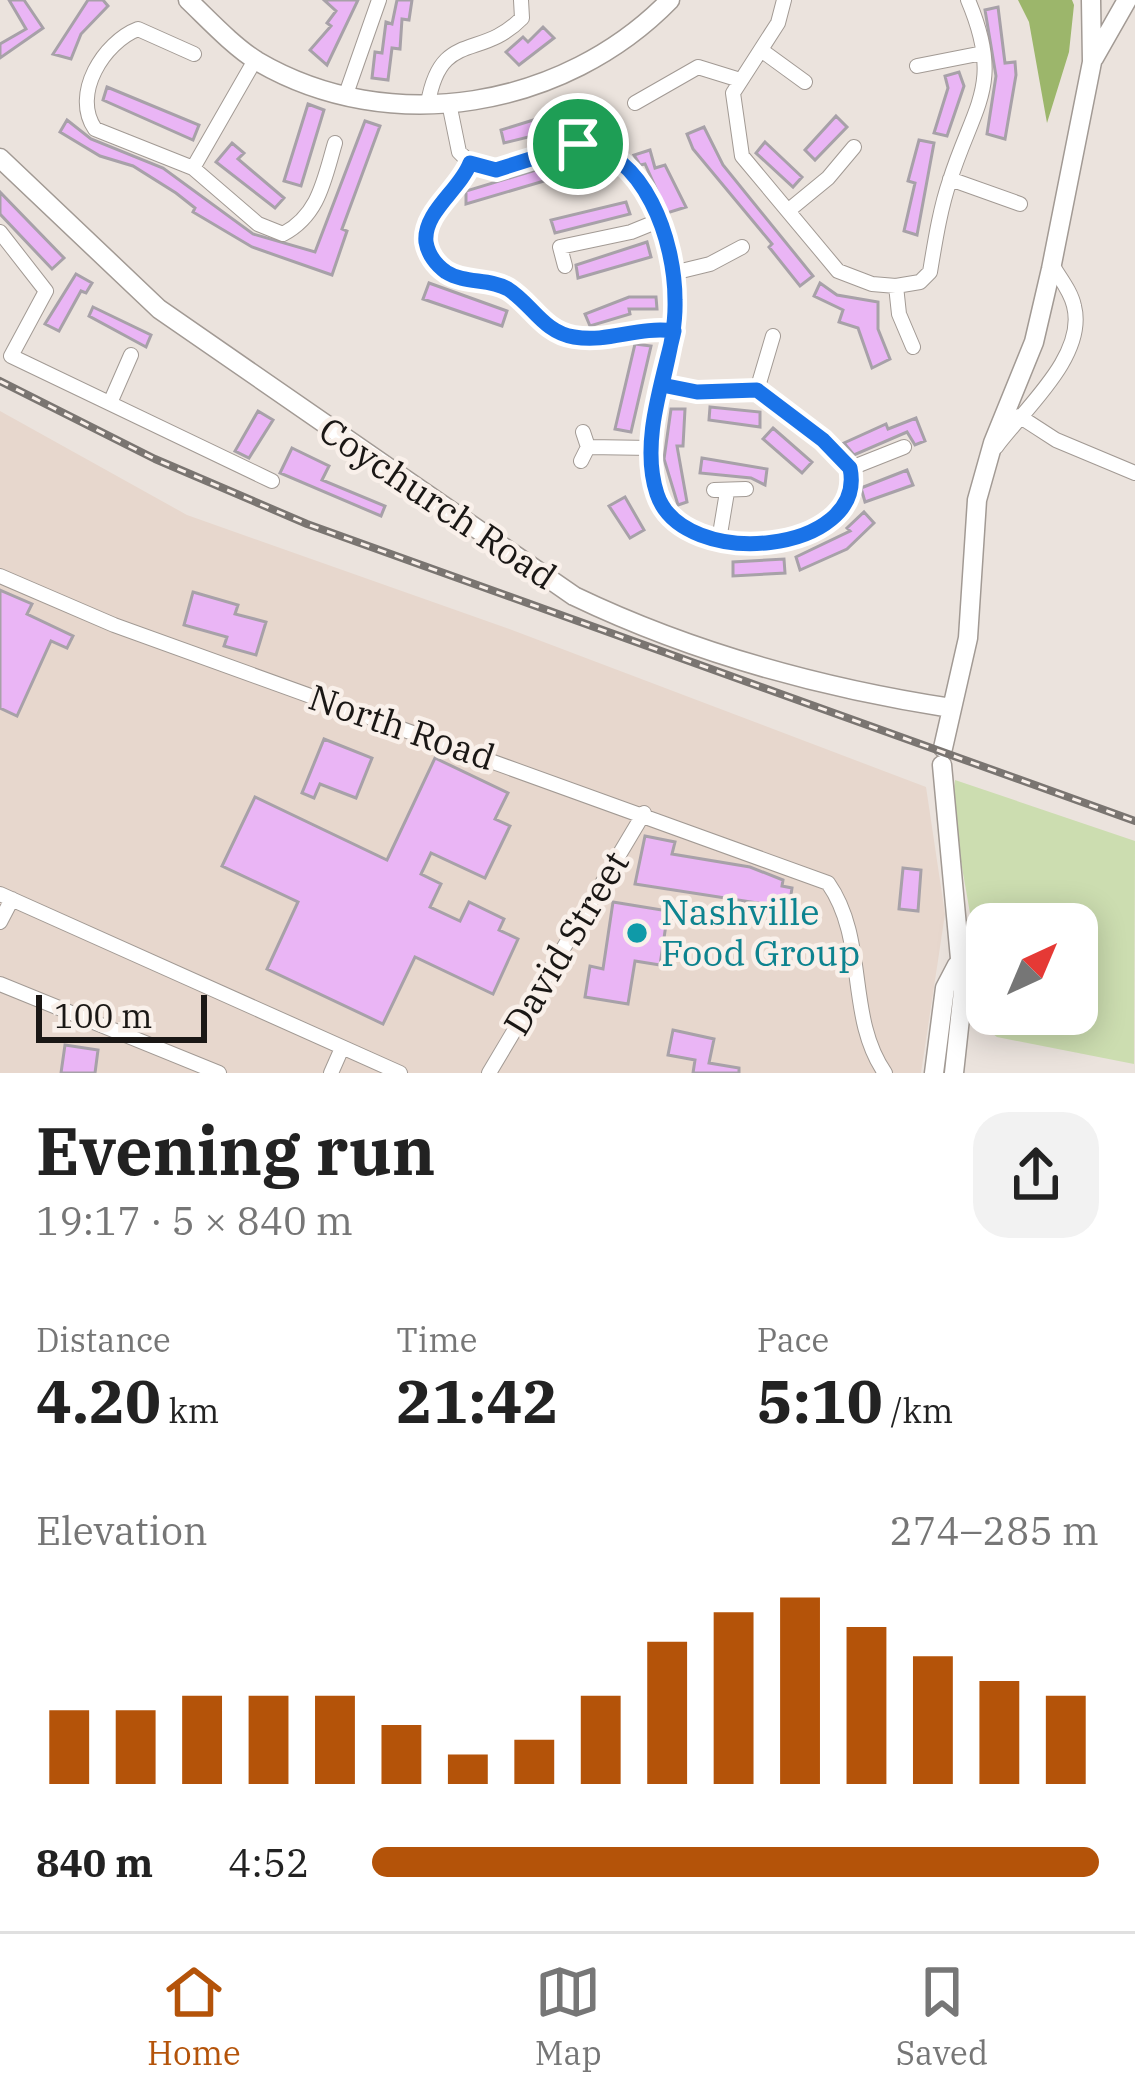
<!DOCTYPE html>
<meta charset="utf-8">
<style>
:root{--surface:#fff;--page:#f2f2f2;--text:#222;--muted:#767676;--line:#e0e0e0;--accent:#b45309}
body{margin:0;font-family:"IBM Plex Serif",serif;background:var(--page);color:var(--text);height:100vh;display:flex;flex-direction:column;font-size:45px;white-space:nowrap}
*{box-sizing:border-box;margin:0}
p{font-size:39px;color:var(--muted)}
.icon{flex:none;width:66px;height:66px;fill:none;stroke:currentColor;stroke-width:2;stroke-linecap:round;stroke-linejoin:round}
.map{position:relative;height:1073px;overflow:hidden}
.drawer{display:flex;flex-direction:column;background:var(--surface);flex:1}
.drawer>*{flex:none}
.needle{width:78px;rotate:44deg}
.buttons{position:absolute;left:966px;top:903px;display:grid;gap:24px}
.buttons a{display:grid;place-items:center;width:132px;height:132px;border-radius:24px;background:var(--surface);box-shadow:0 6px 30px #0003;font-size:60px}
.scale{position:absolute;left:36px;bottom:30px;width:171px;box-sizing:border-box;padding-left:12px;border:6px solid #1a1715;border-top:0;font-size:33px;line-height:42px;white-space:nowrap;color:#1a1715;-webkit-text-stroke:9px #f9f0ea;paint-order:stroke}
.pin{position:absolute;display:grid;place-items:center;width:102px;height:102px;color:#fff;margin:-51px;border:6px solid #fff;border-radius:50%;box-shadow:0 3px 12px #0007}
.round{display:grid;place-items:center;flex:none;width:126px;height:126px;border-radius:36px;background:var(--page)}
.head{display:flex;align-items:center;justify-content:space-between;height:204px;padding:0 36px}
h1{font-size:66px;font-weight:800;line-height:90px}
.metrics{display:grid;grid-template-columns:repeat(3,1fr);gap:18px;height:204px;padding:12px 36px}
.metrics div{display:grid;align-content:center}
.metrics b{font-size:60px;font-weight:800}
.metrics small{font-size:33px;font-weight:400}
.metrics p{font-size:33px}
.chart{height:336px;padding:24px 36px}
.chart p{display:flex;justify-content:space-between}
.chart svg{width:100%;height:216px;margin-top:12px;stroke:var(--accent);stroke-width:6}
ul{padding:0 36px;list-style:none;font-size:39px}
li{display:grid;grid-template-columns:192px 144px 1fr;align-items:center;height:90px}
li i{height:30px;border-radius:15px;background:var(--accent)}
.tabs{display:flex;justify-content:space-around;align-items:center;height:168px;border-top:3px solid var(--line);background:var(--surface);font-size:33px;color:var(--muted)}
.tabs a{display:grid;justify-items:center;gap:6px}
.tabs .on{color:var(--accent)}
.map>svg:first-child{display:block}
.built{fill:#e7d7cd}
.green{fill:#ccddb0;fill-rule:evenodd}
.forest{fill:#9cb66b}
.building{fill:#eab5f5;stroke:#a7a1a8;stroke-width:3}
.lines{fill:none;stroke-linecap:round;stroke-linejoin:round}
.street-casing{stroke:#a29a94;stroke-width:16}
.secondary-casing{stroke:#a29a94;stroke-width:21}
.street{stroke:#fff;stroke-width:14}
.secondary{stroke:#fff;stroke-width:18}
.rail-casing{stroke:#7a7571;stroke-width:8}
.rail{stroke:#f9f0ea;stroke-width:3;stroke-dasharray:9;stroke-linecap:butt}
.route-casing{stroke:#fff;stroke-width:24}
.route{stroke:#1a73e8;stroke-width:15}
.culture-dot{fill:#0f9aa8;stroke:#f9f0ea;stroke-width:4.5}
.labels{text-anchor:middle;stroke-width:9;stroke-linejoin:round;paint-order:stroke}
.street-label{font-size:36px;fill:#1a1715;stroke:#f9f0ea}
.culture-label{font-size:36px;fill:#0d838f;stroke:#f9f0ea;text-anchor:start}
</style>
<div class="map">
<svg width="1135" height="1073" viewBox="0 0 1135 1073">
<rect width="100%" height="100%" fill="#ebe3dd"/>
<path class="built" d="M0 411 187 515 512 630 926 787 945 914 921 1073H0Z"/>
<path class="green" d="M955 780 1135 841 1134 1064 997 1037 973 1019 978 959 952 810ZM987 924H1077V1014H987Z"/>
<path class="forest" d="M1018 0H1072L1074 5 1069 52 1047 123 1029 22Z"/>
<path class="building" d="M9 0H24L43 28 0 58V44L26 29Z
M88 0H103L108 6 81 34 71 59 53 54Z
M324 0H358L327 65 310 50 331 26 327 23 336 11Z
M397 0H412L409 20 402 19 400 49 392 48 388 80 372 78 375 52 382 53 386 22 392 24Z
M998 7 1005 63 1015 62 1016 75 1005 139 987 134 996 76 985 10Z
M543 27 554 38 519 65 506 52 523 37 528 42Z
M959 72 964 86 947 136 934 133 948 88 945 76Z
M107 87 199 125 193 140 103 100Z
M308 104 324 110 301 186 284 181Z
M596 109 598 120 504 143 501 130 543 117Z
M836 116 847 127 815 160 805 150Z
M67 120 91 139 163 168 253 234 315 252 365 121 380 126 342 229 347 231 332 275 252 247 193 212 195 208 176 193 133 166 100 156 60 132Z
M704 127 723 165 813 276 800 286 769 247 772 244 693 149 687 134Z
M919 140 934 143 917 235 904 231 915 183 908 181Z
M765 142 802 177 793 187 756 153Z
M232 143 244 153 238 159 284 198 275 208 216 162Z
M650 150 655 168 665 165 686 207 667 213 645 164 640 165 634 155Z
M559 163 596 164 597 177 571 178V173L466 204V191Z
M0 192 64 258 52 269 0 214Z
M626 202 630 214 555 233 551 220Z
M647 242 651 257 578 278 576 265Z
M76 274 92 283 86 293 81 291 59 331 45 324Z
M429 283 507 311 502 326 423 299Z
M820 283 837 295 878 302V329L890 359 872 368 858 328 839 322 843 310 814 296Z
M629 297H656L657 309H629L630 314 590 326 585 314Z
M93 307 151 335 146 347 89 316Z
M635 344 651 346 631 432 615 429Z
M710 407 760 412V427L709 420Z
M671 409H685L683 446H677L687 502 678 505 664 459Z
M258 411 273 420 249 458 235 451Z
M916 418 925 441 915 445 907 432 854 455 844 443 886 424 888 429Z
M773 428 812 462 802 473 763 439Z
M292 448 329 466 322 480 385 506 381 516 280 473Z
M702 458 767 469 765 485 751 478 700 473Z
M907 470 913 485 865 502 861 488Z
M625 497 644 530 630 538 609 506Z
M864 512 874 523 847 549 800 570 796 557 850 531 847 528Z
M784 559 785 573 733 576V562Z
M0 590 32 604 27 614 73 636 67 648 51 641 17 716 0 708Z
M193 592 238 605 235 614 266 622 256 655 224 646 227 637 184 625Z
M324 739 372 758 356 798 320 784 314 798 302 793Z
M435 758 508 793 495 819 510 826 485 878 431 853 421 874 441 884 430 907 460 921 469 902 504 919 499 930 518 939 493 994 415 957 383 1024 267 969 298 902 222 866 255 797 387 860Z
M645 836 675 842 672 854 750 867 783 880 782 886 792 888 789 908 635 884Z
M903 868 921 870 918 911 899 909Z
M613 902 668 911 660 965 635 961 628 1004 585 997 590 966 603 969Z
M673 1030 714 1039 709 1063 739 1068V1073H693L695 1060 668 1055Z
M65 1045 98 1050 95 1073H61Z"/>
<g class="lines">
<defs>
<path id="street" d="M784 0 778 23 733 93 742 156 838 271 872 284 896 286 920 282 930 272C935 242 940 209 950 180 974 104 1004 85 968 0
M761 50 805 82
M194 54 138 29C104 42 71 94 95 129L193 168 258 224 283 234C319 215 324 180 335 143
M917 66 983 53
M345 97 379 0
M428 103C441 29 480 61 522 18L521 0
M449 103 459 152C507 205 573 99 631 172 665 216 682 280 673 335 664 386 634 456 662 505 698 567 866 552 851 468L823 440 757 390 697 393 662 385
M635 103 698 67 740 80
M470 163C460 190 423 212 426 242 428 254 436 265 446 272 465 284 489 278 508 289 533 304 542 332 574 337 609 343 638 326 674 331
M193 168 255 60
M950 179 1020 204
M789 210 828 178 854 147
M0 232 46 291 11 356 272 481
M565 266 560 247 631 232 658 221
M673 273 710 264 742 247
M896 286 899 314 913 347
M757 390 773 336
M110 403 131 355
M1019 416 1056 440 1135 473
M588 447 652 448
M996 447C1023 410 1087 356 1074 306 1071 291 1059 277 1051 263
M581 461 588 447 583 432
M851 468 904 447
M714 490 746 489
M719 540 727 492
M0 576 114 625 828 883C868 940 846 1017 885 1073
M0 894 400 1073
M0 922 12 899
M0 984 219 1073
M331 1073 342 1048
M489 1073 644 813"/>
<path id="secondary" d="M188 0C209 20 233 46 257 61 390 139 565 108 670 0
M1094 58 1127 0
M0 158 159 309 574 596C693 653 821 688 951 708
M943 748 968 638 977 500 993 443 1034 342 1051 269 1092 62 1091 0
M942 765 963 991 954 1073
M934 1073 945 988 957 965"/>
</defs>
<use href="#street" class="street-casing"/>
<use href="#secondary" class="secondary-casing"/>
<use href="#street" class="street"/>
<use href="#secondary" class="secondary"/>
<defs>
<path id="rail" d="M0 381 155 459 307 524 1135 821"/>
</defs>
<use href="#rail" class="rail-casing"/>
<use href="#rail" class="rail"/>
</g>
<g class="lines">
<defs>
<path id="route" d="M578 144 496 170 470 163C460 190 423 212 426 242 428 254 436 265 446 272 465 284 489 278 508 289 532 304 543 332 574 337 609 343 638 326 674 331 663 381 640 443 657 494 683 572 868 554 850 468L823 440 757 390 697 392 662 385C668 357 676 329 675 300 675 241 645 151 578 144"/>
</defs>
<use href="#route" class="route-casing"/>
<use href="#route" class="route"/>
</g>
<circle class="culture-dot" cx="637" cy="933" r="12"/>
<g class="labels">
<g class="street-label">
<text transform="translate(438 503) rotate(34)" y="13">Coychurch Road</text>
<text transform="translate(402 727) rotate(19)" y="13">North Road</text>
<text transform="translate(566 943) rotate(-59)" y="13">David Street</text>
</g>
<g class="culture-label">
<text x="661" y="925">Nashville<tspan x="661" dy="41">Food Group</tspan></text>
</g>
</g>
</svg>
<div class="buttons">
<a><svg class="needle" viewBox="-14 -14 28 28"><path d="M0-13l5 13h-10z" fill="#e53935"/><path d="M0 13l5-13h-10z" fill="#767676"/></svg></a>
</div>
<div class="scale">100 m</div>
<div class="pin" style="left:578px;top:144px;background:#1e9e55"><svg class="icon" aria-label="arrive" viewBox="0 0 24 24"><path d="M6 21V4h12l-3 4 3 4H6"/></svg></div>
</div>
<section class="drawer">
<div class="head"><div><h1>Evening run</h1><p>19:17 · 5 × 840 m</p></div><a class="round"><svg class="icon" aria-label="share" viewBox="0 0 24 24"><path d="M12 15V3M7 8l5-5 5 5M5 13v7h14v-7"/></svg></a></div>
<div class="metrics">
<div><p>Distance</p><b>4.20<small> km</small></b></div>
<div><p>Time</p><b>21:42</b></div>
<div><p>Pace</p><b>5:10<small> /km</small></b></div>
</div>
<div class="chart"><p><span>Elevation</span>274–285 m</p>
<svg viewBox="0 0 160 44" preserveAspectRatio="none"><path d="M5 44V29M15 44V29M25 44V26M35 44V26M45 44V26M55 44V32M65 44V38M75 44V35M85 44V26M95 44V15M105 44V9M115 44V6M125 44V12M135 44V18M145 44V23M155 44V26"/></svg>
</div>
<ul>
<li><b>840 m</b>4:52<i style="width:100%"></i></li>
</ul>
</section>
<nav class="tabs">
<a class="on"><svg class="icon" aria-label="home" viewBox="0 0 24 24"><path d="M3 11l9-7 9 7M6 9v11h12V9"/></svg>Home</a>
<a><svg class="icon" aria-label="map" viewBox="0 0 24 24"><path d="M3 6l6-2 6 2 6-2v14l-6 2-6-2-6 2zM9 4v14M15 6v14"/></svg>Map</a>
<a><svg class="icon" aria-label="saved" viewBox="0 0 24 24"><path d="M7 4h10v16l-5-4-5 4z"/></svg>Saved</a>
</nav>
